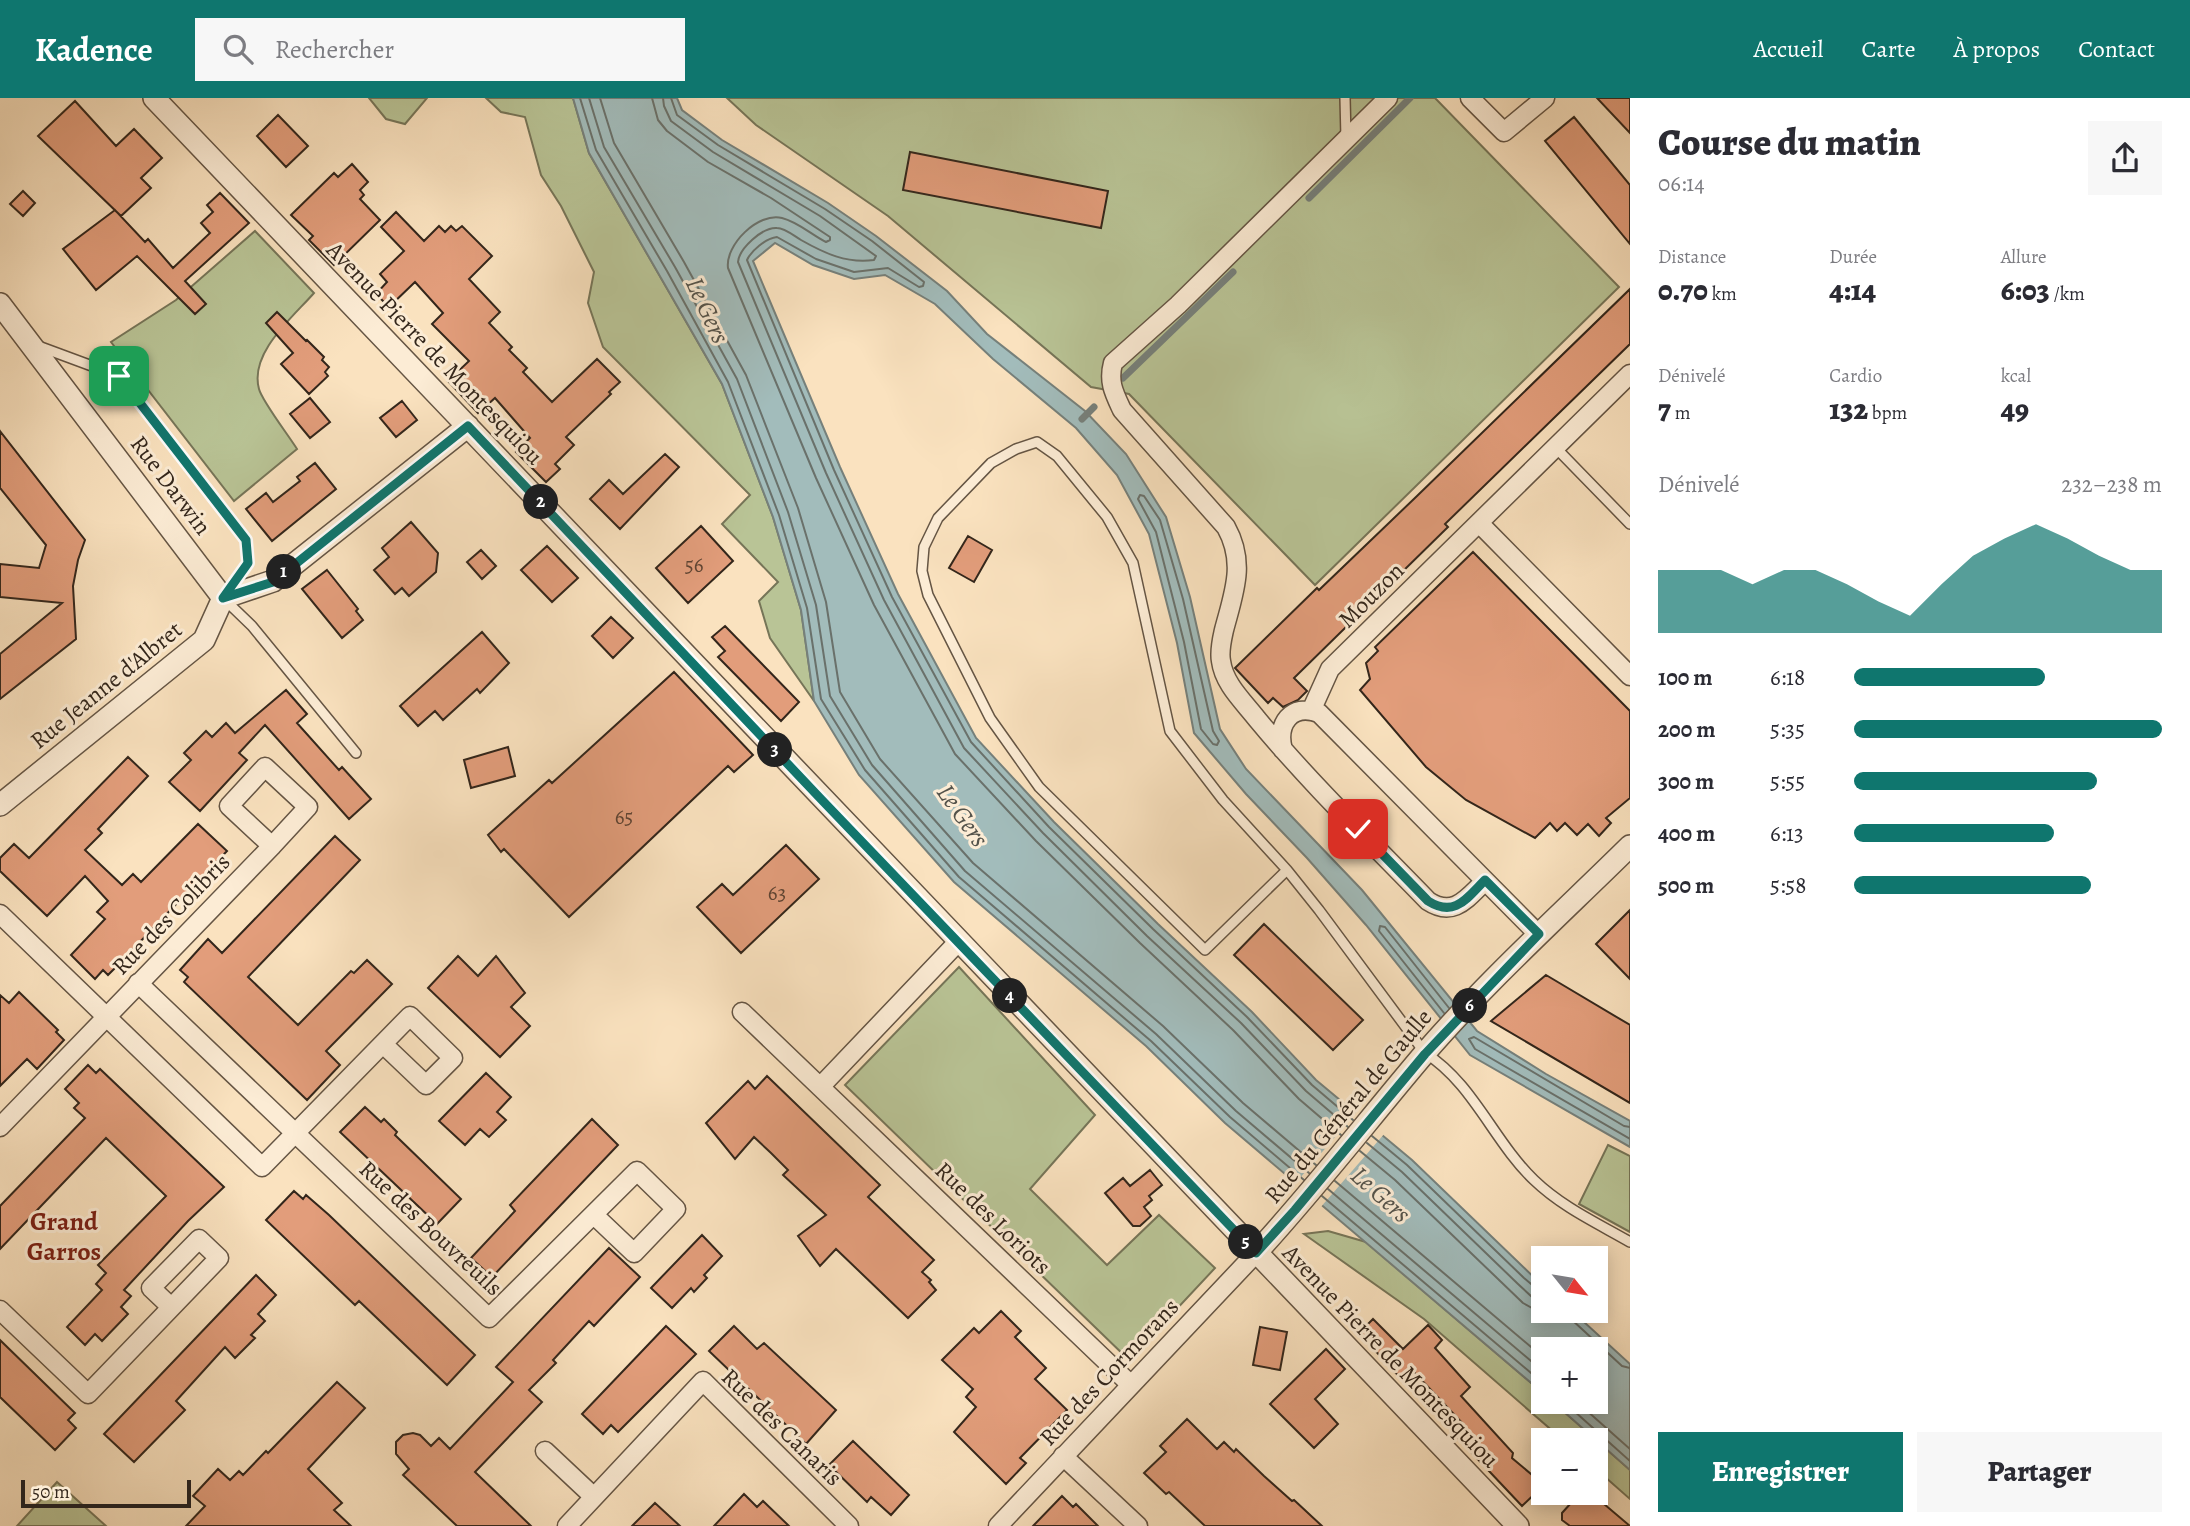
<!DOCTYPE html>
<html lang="fr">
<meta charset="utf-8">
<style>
:root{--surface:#fff;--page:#f7f7f7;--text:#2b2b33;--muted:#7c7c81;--accent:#0f766e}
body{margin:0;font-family:Alegreya,serif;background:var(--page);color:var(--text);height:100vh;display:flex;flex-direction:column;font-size:26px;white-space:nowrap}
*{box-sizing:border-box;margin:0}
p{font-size:23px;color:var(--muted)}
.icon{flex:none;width:38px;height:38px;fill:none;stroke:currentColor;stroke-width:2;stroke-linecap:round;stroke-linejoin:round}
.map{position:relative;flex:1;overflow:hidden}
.side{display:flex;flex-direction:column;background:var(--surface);width:560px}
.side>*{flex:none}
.needle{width:46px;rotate:120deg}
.buttons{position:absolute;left:1531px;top:1148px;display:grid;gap:14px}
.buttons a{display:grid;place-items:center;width:77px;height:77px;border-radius:0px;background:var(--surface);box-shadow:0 4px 18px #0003;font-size:35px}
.scale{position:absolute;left:21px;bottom:18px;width:170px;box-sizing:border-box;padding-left:7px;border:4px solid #33261b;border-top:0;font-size:19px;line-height:24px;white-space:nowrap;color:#33261b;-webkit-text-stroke:5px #fcecd5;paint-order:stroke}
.pin{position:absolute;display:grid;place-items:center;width:60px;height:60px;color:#fff;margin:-30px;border-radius:14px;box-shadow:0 4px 10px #0006}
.km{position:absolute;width:35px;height:35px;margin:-18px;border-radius:50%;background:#222;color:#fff;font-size:19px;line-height:35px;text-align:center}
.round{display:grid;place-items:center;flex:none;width:74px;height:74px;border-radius:0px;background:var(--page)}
.headline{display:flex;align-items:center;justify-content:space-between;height:119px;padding:0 28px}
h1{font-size:38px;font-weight:800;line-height:52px}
.metrics{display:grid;grid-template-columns:repeat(3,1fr);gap:10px;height:119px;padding:7px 28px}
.metrics div{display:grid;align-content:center}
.metrics b{font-size:30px;font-weight:800}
.metrics small{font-size:19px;font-weight:400}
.metrics p{font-size:19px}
.chart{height:196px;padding:14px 28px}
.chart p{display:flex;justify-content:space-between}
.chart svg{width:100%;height:126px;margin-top:7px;fill:var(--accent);opacity:.7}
.cta{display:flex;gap:14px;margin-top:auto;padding:14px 28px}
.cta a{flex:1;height:80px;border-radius:0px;background:var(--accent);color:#fff;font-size:28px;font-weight:800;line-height:80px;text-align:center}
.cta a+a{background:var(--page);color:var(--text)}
ul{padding:0 28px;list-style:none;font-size:23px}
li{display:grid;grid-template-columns:112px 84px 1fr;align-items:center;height:52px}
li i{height:18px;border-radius:9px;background:var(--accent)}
header{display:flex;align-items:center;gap:42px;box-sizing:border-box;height:98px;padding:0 35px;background:var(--accent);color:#fff}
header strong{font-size:33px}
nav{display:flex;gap:38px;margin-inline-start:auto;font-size:24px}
.search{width:490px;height:63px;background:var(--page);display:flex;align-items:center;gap:18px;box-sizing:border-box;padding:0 24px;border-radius:0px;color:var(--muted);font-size:26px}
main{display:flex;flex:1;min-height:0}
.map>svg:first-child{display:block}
.green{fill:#b9c496;stroke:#767558;stroke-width:2}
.water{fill:#a2bcbb;stroke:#76807b;stroke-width:2}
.pier{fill:#fae2bf}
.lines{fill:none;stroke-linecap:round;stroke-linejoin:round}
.shore{stroke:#6a716b;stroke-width:2}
.stream{stroke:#76807b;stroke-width:7}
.building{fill:#e29d7b;stroke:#33261b;stroke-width:2}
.service-casing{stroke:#655544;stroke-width:12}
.minor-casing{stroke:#655544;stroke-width:21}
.tertiary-casing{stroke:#655544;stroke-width:24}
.service{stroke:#fcecd5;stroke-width:9}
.minor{stroke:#fcecd5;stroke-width:18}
.tertiary{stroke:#fcecd5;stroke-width:21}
.route-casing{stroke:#fff;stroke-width:14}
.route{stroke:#0f766e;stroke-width:9}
.labels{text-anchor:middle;stroke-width:6;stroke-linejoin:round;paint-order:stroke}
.number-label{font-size:21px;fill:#5f4433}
.street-label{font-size:24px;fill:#33261b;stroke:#fcecd5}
.water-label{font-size:26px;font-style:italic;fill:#54534b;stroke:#fcecd5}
.neighbourhood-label{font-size:26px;font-weight:bold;fill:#7a1f14;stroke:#fcecd5}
</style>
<header>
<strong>Kadence</strong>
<div class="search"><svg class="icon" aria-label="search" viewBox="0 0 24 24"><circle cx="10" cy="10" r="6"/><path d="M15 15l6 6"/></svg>Rechercher</div>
<nav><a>Accueil</a><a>Carte</a><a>À propos</a><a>Contact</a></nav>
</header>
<main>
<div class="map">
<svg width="1630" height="1428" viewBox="0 0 1630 1428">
<rect width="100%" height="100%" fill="#fae2bf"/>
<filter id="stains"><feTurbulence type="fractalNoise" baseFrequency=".00286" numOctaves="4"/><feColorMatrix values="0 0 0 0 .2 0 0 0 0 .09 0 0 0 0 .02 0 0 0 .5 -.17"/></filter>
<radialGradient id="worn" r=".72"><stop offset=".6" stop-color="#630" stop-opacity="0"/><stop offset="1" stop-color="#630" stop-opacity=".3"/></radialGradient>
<path class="green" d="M369 0H427L405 26 386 21Z
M486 0H573L589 55 722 286 773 419 801 512 814 603 770 540 759 503 778 484 722 426 750 397 603 249 588 205 594 174 561 108 541 77 525 19 501 14Z
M727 0H1435L1619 189 1315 487 1129 296 1091 289 888 118 756 27Z
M255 133 314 195C293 219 249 255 259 291 262 303 289 338 297 351L234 403 111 244 176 202Z
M959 869 1095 1017 1030 1091 1107 1167 1159 1117 1215 1170 1129 1262 845 987Z
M1608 1047 1630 1058V1134L1579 1106Z
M1328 1133 1366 1144 1543 1295 1544 1304H1553L1630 1372V1401L1596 1371V1342H1563L1424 1221 1304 1136Z
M57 1384 106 1428H17Z"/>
<path class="water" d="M573 0H677L682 12 722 42 828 105 876 138 947 193 987 236 1085 313 1126 356 1166 419 1190 499 1220 631 1246 671 1362 792 1477 933 1546 976 1630 1023V1049L1470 957 1366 827 1307 760 1246 696 1194 635 1177 545 1149 436 1117 377 1076 330 993 261 935 206 885 177 854 181 813 167 775 145 753 163 840 369 898 496 976 640 1054 724 1158 826 1252 914 1316 982 1412 1062 1543 1188 1544 1213H1572L1630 1266V1372L1553 1304H1596V1251H1544L1543 1295 1225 1025 1146 948 954 784 859 677 814 603 801 512 773 419 722 286 589 55Z"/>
<path class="pier" d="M1358 1012 1385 1035 1320 1110 1294 1087Z"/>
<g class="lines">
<path class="shore" d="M580 0 596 52 667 173 728 284 779 417 807 510 821 601 865 672 959 779 1151 943 1230 1019 1304 1082
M589 0 604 49 675 169 737 281 788 414 816 507 830 598 872 667 965 773 1156 936 1236 1013 1309 1075
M600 0 614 45 684 164 746 277 798 410 826 504 840 594 880 661 973 765 1163 928 1243 1005 1316 1067
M652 0 658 22 667 33 708 64 771 100 830 139V142L826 144C812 137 798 124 782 120 758 114 725 147 728 170L816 380 874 507 955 656 1036 743 1140 845 1233 932 1299 1001 1341 1037
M663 0 664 8 671 23 713 54 820 118 876 158 874 162C847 166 824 155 801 142 794 138 785 130 777 130 762 129 739 151 738 164L826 375 884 502 964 650 1043 735 1147 838 1241 925 1306 993 1348 1029
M671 0 677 17 718 47 825 111 872 143 924 184 923 188 919 189 888 170 854 174 816 161 777 139C766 140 751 153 747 162L834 372 892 499 971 644 1049 729 1153 831 1247 919 1312 987 1353 1022
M1140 397 1144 398 1160 422 1183 501 1213 633 1219 643 1217 647 1213 646 1201 631 1184 544 1156 434 1138 401Z
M1444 915 1379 833 1380 828 1385 829 1449 910
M1630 1029 1624 1028 1474 939 1469 941 1475 951 1630 1041
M1372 1038 1407 1067 1524 1180 1537 1191 1544 1192
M1367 1045 1402 1074 1518 1186 1532 1199 1544 1201
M1360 1053 1395 1082 1523 1205 1532 1210 1544 1212
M1335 1083 1544 1260
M1328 1091 1544 1274
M1322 1098 1544 1286
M1568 1213 1571 1221 1622 1268 1630 1270
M1564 1304 1630 1363
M1577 1304 1630 1351"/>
<path class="stream" d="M1309 100 1410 0
M1123 280 1233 174
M1082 321 1094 309"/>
</g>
<path class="building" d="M1597 0H1630V35Z
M75 3 116 48 134 31 162 60 141 80 151 90 121 118 38 38Z
M278 17 308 48 286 69 257 38Z
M1574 19 1630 87V146L1545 43Z
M910 54 1108 93 1101 130 903 92Z
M352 66 368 84 360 92 364 97 360 101 380 122 334 167 309 142 313 138 291 117 334 75 338 79Z
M23 93 35 105 23 118 10 106Z
M220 95 249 125 185 183 206 206 195 216 137 158 96 192 63 151 115 112 145 144 148 141 173 170 210 135 201 125 213 114 207 107Z
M396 114 424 143 439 128 445 134 451 128 456 133 462 128 492 158 469 181 500 214 489 225 512 249 509 252 527 270 523 274 552 304 597 261 620 284 609 294 611 296 566 339 574 347 555 366 560 371 546 384 516 354 530 340 495 300 478 315 448 283 469 263 432 226 443 215 415 184 389 209 376 196 387 184 380 176 404 153 381 129Z
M1630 191V246L1445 426 1448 429 1294 580 1307 593 1298 602 1283 609 1273 600 1268 605 1235 570 1317 490 1319 492 1417 398Z
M277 214 306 243 307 242 324 259 322 262 329 269 325 274 328 278 309 296 281 266 293 255 266 225Z
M310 300 330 324 310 340 290 316Z
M402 303 417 322 396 339 380 320Z
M0 333 85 442 78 462 73 488 76 541 0 601V556L62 505 0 499V466L39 470 46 447 0 390Z
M665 356 679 369 620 431 590 401 609 382 623 396Z
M315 365 336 391 272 443 246 411 266 395 273 404 300 383 297 379Z
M411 424 438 455 436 474 409 498 402 490 395 496 374 472 389 459 382 450Z
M701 428 733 463 688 505 656 470Z
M968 438 992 452 974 484 949 470Z
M547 448 578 480 552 504 521 472Z
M481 452 496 468 482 481 467 464Z
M1473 454 1630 613V700L1606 720 1611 725 1599 738 1588 726 1577 737 1565 725 1557 733 1550 725 1535 740 1466 702 1426 669 1360 592 1370 581 1366 565 1378 553 1375 549Z
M327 472 358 511 356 513 363 522 342 540 302 491Z
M611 519 633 540 613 560 592 538Z
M725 528 799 604 781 623 718 559 725 553 712 539Z
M482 534 509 565 480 595 477 591 443 622 435 613 418 628 400 608Z
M674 574 753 657 734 674 728 668 569 819 504 751 501 754 488 737 549 682 552 685Z
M286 592 307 616 297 625 339 672 342 669 371 701 349 721 265 627 239 655 247 662 200 713 169 684 191 662 184 655 206 633 212 639 226 625 235 635Z
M508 649 515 678 471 690 464 662Z
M128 659 148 678 98 731 102 735 85 752 122 787 133 776 141 784 198 726 227 753 114 871 108 877 103 872 95 881 71 857 105 821 97 814 108 803 85 778 47 818 0 773V760L14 746 29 760Z
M335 738 360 762 248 879 298 927 351 873 354 875 367 862 392 886 326 953 340 967 307 1002 184 884 188 879 180 872 208 841 222 855Z
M786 747 819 781 741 855 697 809 722 786 733 797Z
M1630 812V881L1596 846Z
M1264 826 1363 922 1333 952 1234 857Z
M458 858 478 878 496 858 525 895 511 909 530 928 500 959 428 890Z
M1546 877 1630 927V1005L1491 923Z
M19 894 58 932 56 934 64 942 37 971 27 961 0 988V897L9 905Z
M88 967 96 975 100 971 224 1089 188 1123 124 1192 131 1198 121 1209 128 1216 102 1243 95 1236 85 1247 67 1229 102 1192 96 1186 106 1175 98 1167 166 1098 106 1040 0 1151V1108L85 1020 74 1010 79 1005 65 991Z
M486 975 511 999 497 1014 506 1022 489 1039 480 1031 465 1047 439 1023Z
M767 978 880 1087 868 1099 934 1162 922 1174 931 1182 929 1184 936 1192 908 1220 836 1151 820 1168 798 1138 826 1117 783 1077 788 1072 771 1055 754 1039 735 1061 706 1025 748 983 755 991Z
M365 1009 381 1024 384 1021 397 1034 395 1037 461 1101 437 1126 340 1034Z
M592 1021 618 1047 492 1179 471 1160 515 1113 510 1107Z
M1150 1072 1162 1087 1149 1098 1152 1102 1144 1109 1151 1118 1140 1128H1133L1105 1095 1123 1080 1130 1088Z
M294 1093 303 1101 306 1097 329 1117 475 1257 447 1287 359 1203 355 1207 266 1122Z
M702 1137 722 1158 704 1177 707 1180 694 1194 691 1190 672 1210 651 1190Z
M609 1150 640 1179 594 1228 589 1223 553 1262 556 1265 529 1292 542 1304 475 1374 531 1428H457L403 1377 409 1371 396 1356V1344L403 1337 413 1335 420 1337 431 1348 439 1340 450 1351 513 1284 496 1269Z
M256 1177 276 1197 258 1216 265 1223 251 1237 255 1240 235 1260 225 1249 176 1303 185 1312 134 1364 104 1336Z
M1001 1213 1021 1233 1015 1239 1046 1270 1035 1281 1067 1312 1020 1360 1026 1365 1006 1386 954 1334 976 1309 966 1299 973 1291 942 1262 974 1230 979 1235Z
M1373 1221 1403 1251 1428 1227 1442 1242 1435 1250 1470 1289 1461 1298 1513 1355 1512 1360 1544 1387 1522 1408 1455 1337 1465 1328 1414 1274 1405 1285 1359 1235Z
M666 1228 696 1256 618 1334 611 1327 603 1336 582 1316Z
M734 1228 757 1251 764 1245 836 1312 806 1346 709 1253Z
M1260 1229 1287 1234 1280 1272 1253 1267Z
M0 1242 75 1315 68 1322 76 1330 55 1352 0 1299Z
M1326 1251 1345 1271 1315 1301 1338 1326 1314 1350 1270 1306Z
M337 1284 365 1310 308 1371 342 1405 334 1412 351 1428H186L205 1408 193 1398 218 1371 230 1382 239 1373 243 1377 266 1353 268 1355Z
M1187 1321 1217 1351 1224 1344 1234 1354 1236 1351 1264 1378 1292 1403 1294 1402 1322 1428H1205L1169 1394 1166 1396 1144 1375 1166 1354 1160 1348Z
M853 1343 909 1397 891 1417 871 1399 867 1404 829 1367Z
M1580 1395H1591L1630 1428H1570L1562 1422V1415Z
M744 1396 757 1409 763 1403 789 1428H714Z
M1062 1398 1073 1409 1076 1406 1098 1428H1033Z
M655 1405 680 1428H632Z"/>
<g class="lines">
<defs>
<path id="service" d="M1345 0 1346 40
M38 248 119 278 246 442 248 465 223 500 252 528 356 655
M1555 349 1630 426
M1287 772 1205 852 1039 689 990 620 928 497 922 473 924 449 938 420 991 365 1016 351 1037 344 1057 358 1107 419 1133 465 1170 633 1223 702 1287 772 1319 812 1425 955C1473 985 1494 1044 1534 1082 1562 1109 1597 1125 1630 1144"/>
<path id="minor" d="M1388 0 1178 207 1113 265C1108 284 1114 295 1122 312L1226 429C1246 465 1234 494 1224 532 1222 541 1219 553 1221 563 1224 586 1243 603 1257 621 1310 685 1370 743 1428 803 1454 820 1467 800 1485 783
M1470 0 1504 34 1545 0
M1479 425 1630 578
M1311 613 1330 571 1630 276
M1283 652C1276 626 1291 605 1319 615L1539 837
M0 816 262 1069 410 918 453 960 426 987 383 946
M138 885 489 1220 637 1073 676 1111 634 1155 594 1117
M742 914 1131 1287
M820 989 958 844
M0 1029 272 748 308 709 265 669 229 708 272 748
M0 1212 88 1296 219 1160 199 1141 151 1190 171 1209
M545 1353 594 1399
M1063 1358 1138 1428
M567 1428 703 1283 849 1428
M998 1428 1256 1155"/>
<path id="tertiary" d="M154 0 1518 1428
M0 206 223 500
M0 707 204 542 223 500 273 483 468 328
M1256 1155C1315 1091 1368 1022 1424 956 1488 882 1561 816 1630 748"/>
</defs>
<use href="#service" class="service-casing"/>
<use href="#minor" class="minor-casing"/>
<use href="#tertiary" class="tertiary-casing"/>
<use href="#service" class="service"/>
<use href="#minor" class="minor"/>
<use href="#tertiary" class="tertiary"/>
</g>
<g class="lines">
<defs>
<path id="route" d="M119 278 246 442 248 465 223 500 273 484 468 328 819 699 1256 1155 1295 1112 1425 956 1539 836 1485 782C1467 800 1455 820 1428 803L1358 731"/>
</defs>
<use href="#route" class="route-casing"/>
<use href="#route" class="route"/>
</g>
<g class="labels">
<g class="number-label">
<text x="694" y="474">56</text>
<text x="624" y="726">65</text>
<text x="777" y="802">63</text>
</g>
<g class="street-label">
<text transform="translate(435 255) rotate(46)" y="8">Avenue Pierre de Montesquiou</text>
<text transform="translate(171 387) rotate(53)" y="8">Rue Darwin</text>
<text transform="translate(1371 497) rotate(-45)" y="8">Mouzon</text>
<text transform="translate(106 587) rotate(-39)" y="8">Rue Jeanne d'Albret</text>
<text transform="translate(171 816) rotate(-46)" y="8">Rue des Colibris</text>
<text transform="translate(1348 1008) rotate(-50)" y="8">Rue du Général de Gaulle</text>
<text transform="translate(993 1120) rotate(44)" y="8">Rue des Loriots</text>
<text transform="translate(431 1130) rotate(43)" y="8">Rue des Bouvreuils</text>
<text transform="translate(1391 1258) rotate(46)" y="8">Avenue Pierre de Montesquiou</text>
<text transform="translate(1109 1274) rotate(-47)" y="8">Rue des Cormorans</text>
<text transform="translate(782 1329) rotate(44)" y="8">Rue des Canaris</text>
</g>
<g class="water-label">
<text transform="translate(708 212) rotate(65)" y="9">Le Gers</text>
<text transform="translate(963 717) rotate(55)" y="9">Le Gers</text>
<text transform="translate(1381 1096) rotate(42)" y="9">Le Gers</text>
</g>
<g class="neighbourhood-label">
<text x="64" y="1132">Grand<tspan x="64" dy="30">Garros</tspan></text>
</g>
</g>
<rect width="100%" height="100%" filter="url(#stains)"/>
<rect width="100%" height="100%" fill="url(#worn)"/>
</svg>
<div class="buttons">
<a><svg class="needle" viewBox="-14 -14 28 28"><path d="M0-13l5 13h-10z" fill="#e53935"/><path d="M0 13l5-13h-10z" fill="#7c7c81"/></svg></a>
<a>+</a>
<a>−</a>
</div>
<div class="scale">50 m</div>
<div class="pin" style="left:119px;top:278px;background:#1e9e55"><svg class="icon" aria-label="arrive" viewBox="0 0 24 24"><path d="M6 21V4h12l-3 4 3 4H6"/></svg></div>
<div class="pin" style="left:1358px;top:731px;background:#d93025"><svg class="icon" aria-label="check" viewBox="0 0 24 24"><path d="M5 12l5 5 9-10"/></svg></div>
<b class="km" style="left:284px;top:474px">1</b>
<b class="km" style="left:541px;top:404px">2</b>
<b class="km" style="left:775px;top:652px">3</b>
<b class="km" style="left:1010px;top:898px">4</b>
<b class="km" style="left:1246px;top:1144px">5</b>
<b class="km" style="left:1470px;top:908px">6</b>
</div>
<section class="side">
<div class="headline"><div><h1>Course du matin</h1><p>06:14</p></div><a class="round"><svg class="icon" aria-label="share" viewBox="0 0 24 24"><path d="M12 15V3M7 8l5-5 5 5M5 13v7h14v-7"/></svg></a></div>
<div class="metrics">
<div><p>Distance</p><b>0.70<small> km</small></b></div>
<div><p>Durée</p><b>4:14</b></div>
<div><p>Allure</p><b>6:03<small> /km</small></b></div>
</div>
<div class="metrics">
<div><p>Dénivelé</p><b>7<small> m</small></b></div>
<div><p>Cardio</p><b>132<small> bpm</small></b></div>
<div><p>kcal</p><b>49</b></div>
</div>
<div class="chart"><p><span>Dénivelé</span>232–238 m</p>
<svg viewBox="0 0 160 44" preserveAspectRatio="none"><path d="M0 44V22L10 22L20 22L30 27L40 22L50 22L60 27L70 33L80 38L90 27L100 17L110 11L120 6L130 11L140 17L150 22L160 22V44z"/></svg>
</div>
<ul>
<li><b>100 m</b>6:18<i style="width:62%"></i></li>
<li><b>200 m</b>5:35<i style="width:100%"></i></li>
<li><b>300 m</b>5:55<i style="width:79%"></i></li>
<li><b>400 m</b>6:13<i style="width:65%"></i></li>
<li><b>500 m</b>5:58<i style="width:77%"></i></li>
</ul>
<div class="cta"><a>Enregistrer</a><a>Partager</a></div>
</section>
</main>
